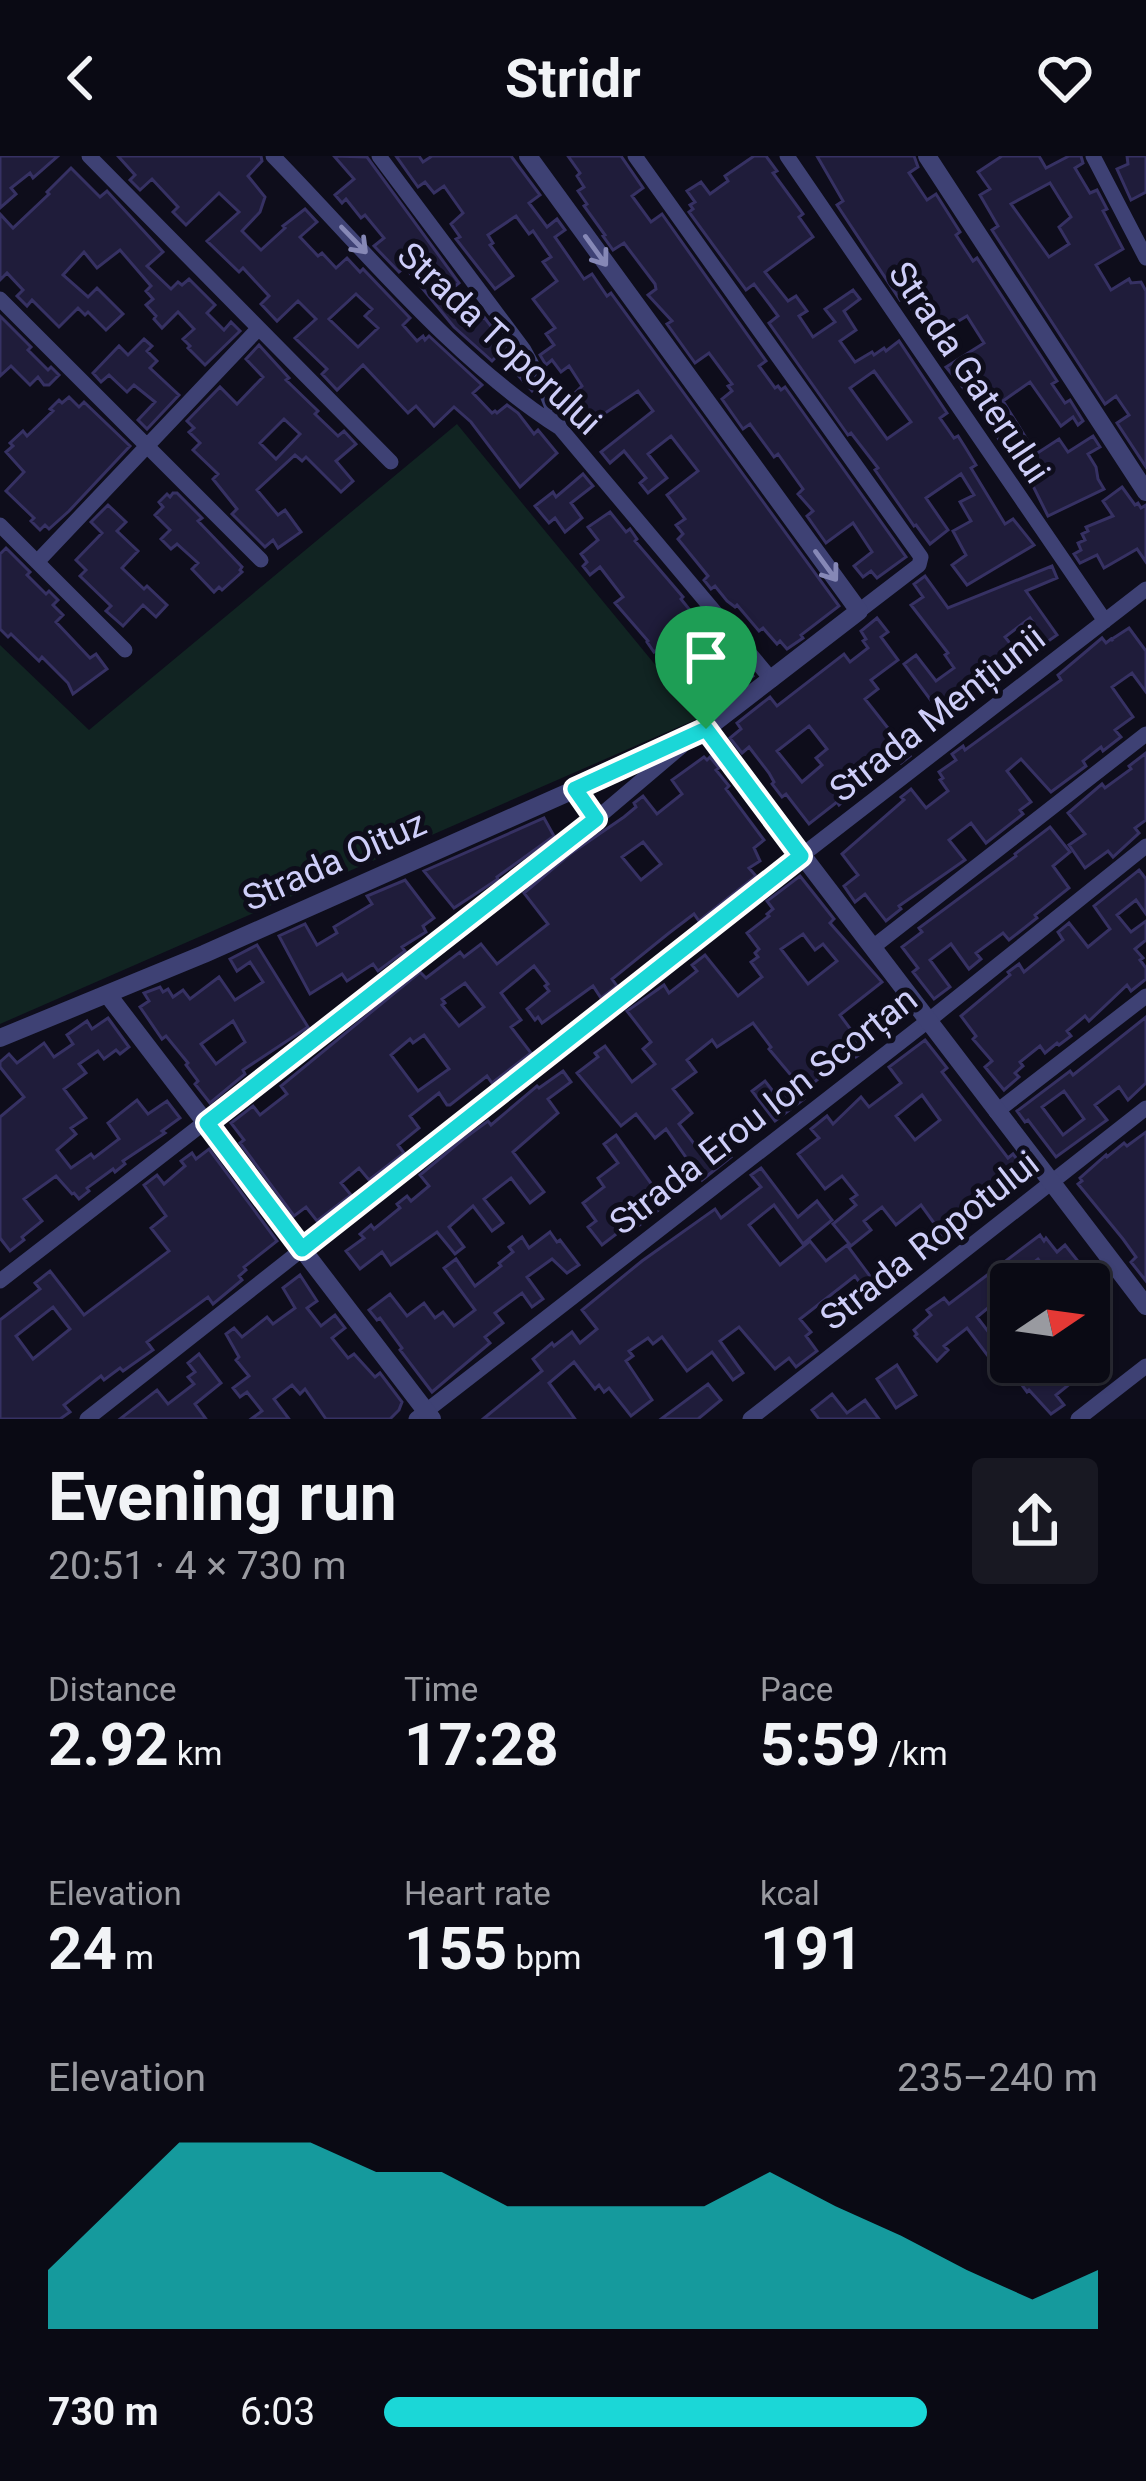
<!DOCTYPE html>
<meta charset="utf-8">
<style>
:root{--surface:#0a0a14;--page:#181822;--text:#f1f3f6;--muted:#999aa0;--line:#2a2b34;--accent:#1bd7d7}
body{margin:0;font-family:Roboto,sans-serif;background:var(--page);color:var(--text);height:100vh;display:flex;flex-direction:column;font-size:45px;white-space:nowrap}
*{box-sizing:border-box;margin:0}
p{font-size:39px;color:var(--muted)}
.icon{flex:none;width:66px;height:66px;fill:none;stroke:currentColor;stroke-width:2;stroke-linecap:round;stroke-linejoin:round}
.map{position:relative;height:1263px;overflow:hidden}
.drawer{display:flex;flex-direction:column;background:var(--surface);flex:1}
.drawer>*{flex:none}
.needle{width:78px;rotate:77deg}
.buttons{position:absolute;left:990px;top:1107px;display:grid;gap:24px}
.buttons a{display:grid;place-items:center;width:120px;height:120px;border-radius:12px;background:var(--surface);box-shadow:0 3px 9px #0004,0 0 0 3px var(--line);font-size:60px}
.pin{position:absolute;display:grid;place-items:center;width:102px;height:102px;color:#fff;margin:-123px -51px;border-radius:50% 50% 50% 0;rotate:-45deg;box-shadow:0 0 12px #0007}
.pin .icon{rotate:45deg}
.round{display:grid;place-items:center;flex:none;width:126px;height:126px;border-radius:12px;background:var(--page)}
.head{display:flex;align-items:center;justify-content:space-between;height:204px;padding:0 48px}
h1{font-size:66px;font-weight:700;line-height:90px}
.metrics{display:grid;grid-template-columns:repeat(3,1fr);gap:18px;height:204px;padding:12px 48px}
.metrics div{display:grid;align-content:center}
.metrics b{font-size:60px;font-weight:700}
.metrics small{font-size:33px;font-weight:400}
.metrics p{font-size:33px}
.chart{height:336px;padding:24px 48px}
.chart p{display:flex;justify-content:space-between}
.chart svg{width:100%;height:216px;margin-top:12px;fill:var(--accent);opacity:.7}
ul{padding:0 48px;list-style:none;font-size:39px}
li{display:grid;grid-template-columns:192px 144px 1fr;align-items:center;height:90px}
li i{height:30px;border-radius:15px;background:var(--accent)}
header{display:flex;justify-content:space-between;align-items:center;height:156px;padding:0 48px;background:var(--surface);font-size:54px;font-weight:700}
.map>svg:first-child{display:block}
.green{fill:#112422}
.building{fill:#1f1c3a;stroke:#363163;stroke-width:3;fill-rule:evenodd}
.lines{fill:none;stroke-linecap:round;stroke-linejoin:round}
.service{stroke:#3e4174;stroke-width:8}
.minor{stroke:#3e4174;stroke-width:15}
.tertiary{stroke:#3e4174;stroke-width:18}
.oneway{stroke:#8688b6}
.route-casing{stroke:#fff;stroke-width:24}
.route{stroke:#1bd7d7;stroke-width:15}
.labels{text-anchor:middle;stroke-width:10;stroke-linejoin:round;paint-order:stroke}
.street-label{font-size:36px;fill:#cecef9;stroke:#0e0d1b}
</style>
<header><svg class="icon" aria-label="back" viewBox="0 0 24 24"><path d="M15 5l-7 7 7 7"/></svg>Stridr<svg class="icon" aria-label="heart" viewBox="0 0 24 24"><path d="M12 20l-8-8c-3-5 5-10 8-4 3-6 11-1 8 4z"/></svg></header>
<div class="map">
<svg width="1146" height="1263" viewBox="0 0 1146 1263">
<rect width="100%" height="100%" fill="#0e0d1b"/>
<path class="green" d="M457 268 699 562 0 868V489L89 574Z"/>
<path class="building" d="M0 0H58L33 22 30 17 11 32 16 38 0 52Z
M118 0H261L262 5 248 20 265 41 260 56 242 75 261 94 285 72 283 70 305 53 317 66 300 81 318 100 322 97 336 112 347 102 360 116 363 113 410 162 403 169 417 185 423 180 425 184 429 180 482 229 473 237 492 257 495 255 497 257 507 249 518 257 534 278 538 274 557 297 520 331 471 266 454 251 434 270 416 250 408 257 363 209 337 234 322 218 327 213 295 182 316 163 298 145 277 165 261 148 269 140 243 112 239 116 207 85 239 56 219 37 186 69 173 56 178 51 152 23 140 34 130 24 135 19ZM356 138 372 153 365 160 378 172 358 191 329 163Z
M334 0 367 1 459 127 454 131 461 140 481 163 484 161 514 200 533 236 499 198 492 205 454 171 405 111 399 116 374 90 384 82 365 59 361 62 346 43 342 47 335 39 354 23Z
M396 0H419L423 6 432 0H511L540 39 529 47 547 71 557 63 565 74 555 81 584 123 592 118 607 140 611 137 839 450 801 479 803 482 787 493 780 485 777 488 763 472 759 475 737 449 735 451 727 445 715 430 711 433 704 424 708 420 678 383 683 378 676 369 685 363 667 339 698 315 671 280 648 298 667 322 648 337 640 327 646 322 624 295 610 307 601 296 653 255 638 235 580 274 573 264 583 257 571 241 582 230 569 210 561 216 552 204 546 209 540 199 554 189 546 178 555 172 533 143 557 125 543 106 551 101 533 75 529 78 516 60 488 79 493 87 490 89 513 120 495 133 456 83 460 81 451 68 463 57 444 30 434 37 425 26 418 31Z
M568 0H621L643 32 632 40 651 66 662 58 766 205 759 210 775 232 778 230 781 234 785 231 906 401 877 422 871 415 863 421 854 410 872 396 853 367 826 387 807 360 813 355 798 338 803 333 778 298 774 301 750 268 743 273 722 243 732 235 728 230 732 228 709 197 695 207 667 168 672 165 648 139 656 133 655 128 624 87 613 94 603 80 605 79 584 50 587 48 578 35 584 31 577 20 580 17Z
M754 0H766L777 15 773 17 803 58 799 61 813 81 765 116 788 145 796 140 807 155 799 160 813 181 835 166 825 153 853 134 860 143 844 155 856 174 840 185 855 206 872 196 874 199 884 192 886 195 899 185 947 257 940 262 954 282 958 280 965 291 976 309 971 312 1005 368 1013 363 1034 389 967 429 952 409 966 399 953 375 971 365 960 346 974 339 961 318 926 342 948 374 930 388 916 369 914 370 875 314 878 312 851 277 848 279 769 167 778 160 770 149 754 128 746 134 689 56 693 53 690 49 695 46 687 35 701 26 710 38 728 25 725 20ZM874 215 911 266 887 283 850 232Z
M817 0H914L918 11 909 17 927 44 936 38 960 76 956 79 973 105 977 102 1057 225 1052 228 1065 247 1070 244 1083 265 1078 269 1073 261 1061 270 1030 226 1003 245 1036 298 1059 283 1068 296 1093 280 1100 291 1088 298 1096 311 1098 323 1104 333 1048 360 1033 330 1038 326 1017 294 1008 300 991 269 993 268 990 262 993 261 976 236 970 240 946 211 984 187 967 160 933 180 920 161 917 163 905 141 900 144 837 49 843 45Z
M1002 0H1039L1046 12 1069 0H1081L1083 7 1075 12 1090 37 1097 34 1107 53 1103 55 1123 93 1096 109 1111 134 1129 123 1131 127 1141 126 1146 135V311L1117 267 1129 259 1116 240 1105 248 992 74 998 70 980 39 990 33 978 16ZM1050 27 1071 61 1059 71 1069 88 1049 101 1011 48Z
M1127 0H1146V36L1131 44 1117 13 1128 8Z
M71 12 100 41 107 35 163 96 147 110 171 133 178 126 182 129 189 123 215 149 207 157 224 174 231 166 240 175 205 209 188 192 190 190 183 183 194 173 178 156 162 172 154 163 156 160 146 149 153 143 146 135 151 130 120 94 97 112 84 96 63 119 88 141 97 132 123 158 106 174 88 156 85 159 78 152 59 171 32 144 27 150 17 140 23 134 7 117 0 124V58L13 72 49 38 47 36Z
M0 160 31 191 28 194 48 214 51 211 59 219 49 229H44L38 221 30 229 11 210 0 220Z
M144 183 152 190 147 195 157 205 150 212 179 239 147 273 138 264 155 246 134 229 127 236 109 219 101 226 93 217 119 190 128 199Z
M259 189 289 222 286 224 318 255 315 258 338 280 344 275 356 288 336 305 353 325 341 336 306 301 302 305 295 299 257 334 278 359 285 354 301 376 278 392 273 384 265 391 232 358 237 353 213 323 218 318 193 294 200 287 189 276 194 272 187 265 220 231 237 248 263 221 246 203ZM284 263 300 278 276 303 260 287Z
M69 241 79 251 84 246 130 290 69 355 49 373 45 369 40 374 31 365 34 362 6 335 24 316 6 296 13 290 10 287 23 275 27 280 53 255 50 253 59 244 62 247Z
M583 318 593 330 571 347 582 362 565 376 555 362 549 367 535 350 553 336 556 341Z
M1122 331 1135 349 1138 347 1141 352 1146 349V406L1137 393 1104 412 1097 399 1080 407 1074 398 1081 394 1078 387 1085 384 1082 378 1088 375 1086 371 1113 360 1103 345Z
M173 337H177L202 362 198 365 242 411 240 414 242 416 222 434 219 431 214 436 192 413 198 407 177 388 171 393 161 383 170 374 155 359 163 351 159 346 167 338 170 341Z
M108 349 126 366 117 375 138 395 122 412 144 433 147 430 167 449 156 461 143 449 123 470 106 455 111 450 80 420 86 414 76 404 102 377 91 366Z
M610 356 626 376 630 373 637 383 635 385 683 441 681 443 704 472 709 468 717 478 703 489 721 510 735 499 753 520 706 556 689 534 694 530 658 493 654 496 647 486 648 485 615 447 623 441 600 411 590 419 583 410 587 406 581 398 598 384 588 371Z
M6 392 30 416 27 419 46 438 49 435 58 444 53 449 63 459 56 466 90 502 96 498 107 513 73 538 68 527 42 501 39 505 11 478 8 481 0 473V398Z
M1052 410 1057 422 1026 435 1057 479 1047 486 1030 462 1005 481 1025 506 1013 515 1010 512 947 559 938 548 935 550 904 508 916 499 936 525 954 512 945 499 948 497 911 449 923 441 914 428 925 420 948 452Z
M877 462 888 476 881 481 898 504 871 524 878 533 865 543 910 600 901 607 895 601 893 603 884 592 856 613 866 625 839 649 837 646 809 668 786 638 782 641 772 628 774 626 769 617 749 591 742 597 730 582 741 573 737 567 770 541 777 550 844 498 850 506 868 492 863 485 866 483 861 475ZM809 570 827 593 816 602 822 609 802 626 777 595Z
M1129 472 1146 495V536L1132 517 1112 531 1133 561 1115 574 1121 581 1103 595 1101 591 1083 605 1086 610 1051 636 1021 603 1007 615 1031 646 1020 654 1023 658 986 687 971 667 949 684 965 704 899 750 901 753 886 765 865 738 855 746 844 730 858 719 842 698 904 644 901 641 911 633 926 652 948 635 940 624 943 622 939 616 956 604 952 598 963 590 965 594 1061 524 1058 519 1102 482 1106 487 1111 483 1113 485 1112 483Z
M1146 597V664L1135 672 1139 677 1113 701 1108 695 1085 712 1069 689 1085 678 1068 657 1102 628 1105 632 1131 613 1129 610Z
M704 601 707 604 710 601 719 612 716 614 729 630 726 633 764 684 754 692 760 705 749 712 756 720 699 765 694 758 669 777 612 823 617 830 601 842 593 830 542 867 538 861 535 864 527 853 549 835 545 830 548 828 534 810 501 837 521 864 511 871 531 897 492 927 487 920 450 949H447L439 937 410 960 419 972 398 989 404 997 369 1024 359 1012 341 1027 351 1039 317 1065 306 1051 294 1060 240 987 244 984 231 967 253 950 260 959 287 938 281 930 420 816 426 822 460 796 464 801 481 788 497 808 548 768 524 737 570 698 624 661 636 651 634 647 643 640 657 658 682 638 672 624ZM643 686 661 708 641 724 622 701ZM465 827 484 851 459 870 442 849 445 847 442 843ZM424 879 449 913 418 935 391 899 410 883 413 887Z
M544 662 554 680 497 721 498 723 454 752 424 715Z
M1050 671 1070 696 1053 710 1069 732 1035 759 1037 762 1009 784 1003 777 976 797 981 803 969 813 951 788 930 804 950 831 934 843 913 816 918 812 902 791 922 776 919 772 1016 700 1015 698Z
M1139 714 1146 723V758L1136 744 1117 759 1131 776 1146 765V784L1135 793 1143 802 1140 804 1146 812V823L1131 835 1127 829 1089 865 1085 860 1067 875 1071 880 1059 889 1057 887 1045 897 1040 890 1020 906 1023 910 1015 917 1019 921 1004 934 985 911 992 905 973 883 976 880 961 860 1010 819 1008 816 1019 808 1024 816 1063 784 1058 776 1069 767 1088 791 1110 773 1094 750Z
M800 720 834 763 830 767 882 826 840 859 866 894 856 901 854 898 838 910 836 908 800 938 804 943 775 965 752 935 765 925 776 939 795 924 769 893 771 891 753 867 717 891 712 884 687 904 696 916 673 933 692 957 679 968 698 993 709 986 716 996 723 991 731 1001 702 1024 666 973 655 982 636 958 621 970 577 917 598 901 595 897 605 890 632 926 655 908 643 893 651 886 627 855 664 829 669 837 697 815 692 809 705 799 738 840 762 821 751 806 758 801 755 797 759 793 747 777 769 760 767 758 773 753 767 745ZM803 778 815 794 823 788 837 805 808 828 781 793Z
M405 724 434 762 423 770 426 776 402 791 405 795 378 815 373 808 347 825 342 818 310 838 279 780 305 768 317 789 337 777 334 771 372 748 367 740Z
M257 789 308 871 243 914 245 918 210 947 195 928 198 925 186 909 188 907 166 880 162 883 140 851 149 845 144 837 160 831 163 836 168 833 173 841 183 834 190 843 219 821 235 844 263 826 250 806 237 815 230 803ZM233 865 245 886 216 908 201 888Z
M1146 861V927L1128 944 1119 931 1095 949 1107 964 1056 1001 1028 964 1025 966 1017 955 1070 915 1073 919 1092 904ZM1064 935 1084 963 1063 979 1042 951Z
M108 862 129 891 120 898 116 894 104 903 98 895 79 908 86 917 64 933 86 962 71 972 76 978 57 994 71 1012 91 998 94 1002 119 983 108 967 137 944 148 958 167 945 180 962 162 975 165 977 123 1005 125 1008 115 1016 113 1013 87 1032 89 1035 79 1043 74 1037 72 1038 56 1020 24 1043 42 1065 22 1081 24 1084 10 1095 0 1082V961L24 941 0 911V906L9 898 17 907 44 887 54 901 73 888 67 879 87 865 92 873Z
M925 884 947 912 942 916 1008 1002 1013 998 1023 1011 1007 1023 1016 1036 986 1053 947 1085 921 1049 896 1069 882 1051 864 1065 871 1074 851 1090 833 1068 856 1049 851 1043 857 1039 842 1020 825 1033 798 998 819 982 811 973 827 960 833 968 861 941 869 951 901 927 889 911ZM922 939 940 964 915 984 896 960Z
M563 915 571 926 548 943 558 957 513 996 544 1036 530 1047 511 1022 484 1043 503 1067 492 1075 473 1050 449 1071 464 1091 455 1098 437 1076 391 1109 382 1096 360 1113 346 1095 364 1082 360 1078 371 1069 374 1073 400 1052 397 1048 407 1040 411 1045 429 1030 420 1019 462 984 488 965 491 969 537 930 539 932Z
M1146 976V1125L1131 1106 1136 1101 1123 1083 1078 1028 1082 1025 1080 1022 1106 999 1107 1001 1124 987 1127 990Z
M616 979 666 1048 628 1078 624 1072 602 1089 588 1071 596 1065 583 1047 604 1031 598 1022 618 1007 604 988Z
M209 993 277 1085 244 1111 246 1114 239 1120 242 1124 213 1148 208 1141 147 1186 153 1194 123 1215 120 1212 104 1224 101 1220 64 1249 70 1256 60 1263H0V1164L40 1133 35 1127 50 1115 84 1159 169 1095 151 1072 166 1060 144 1029 157 1019 164 1028 185 1010 181 1005 192 997 196 1003ZM53 1151 70 1173 33 1203 16 1180Z
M761 1012 798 1061 817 1045 832 1064 803 1088 774 1049 749 1069 780 1109 810 1085 826 1105 847 1089 881 1135 871 1142 855 1120 800 1163 811 1176 806 1180 817 1195 796 1211 789 1202 775 1213 739 1171 720 1185 743 1217 733 1224 712 1196 687 1215 662 1181 653 1188 648 1182 629 1195 633 1200 626 1205 652 1244 631 1260 609 1232 604 1236 599 1229 595 1233 574 1206 549 1227 575 1263H483L542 1215 533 1203 552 1187 554 1190 572 1176 580 1187 597 1173 582 1154 642 1105 715 1053 721 1062 744 1044 761 1031 751 1019Z
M550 1076 557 1086 560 1084 579 1109 567 1117 552 1103 527 1121 543 1143 532 1151 522 1137 495 1157 503 1167 485 1181 490 1187 432 1236 400 1194 402 1192 380 1162 377 1164 369 1154 390 1138 407 1160 424 1147 435 1162 443 1156 454 1170 475 1154 444 1112 456 1103 475 1130 501 1110 499 1107 513 1096 509 1091 522 1081 529 1092Z
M1040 1079 1044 1085 1046 1082 1057 1096 1065 1089 1085 1114 1079 1119 1086 1128H1067L1058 1117 1052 1121 1038 1103 1009 1125 1011 1133 977 1161 1003 1195 991 1204 967 1172 944 1190 948 1194 937 1205 915 1180 917 1178 914 1174 931 1159 927 1154 944 1142 949 1148Z
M300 1119 317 1145 307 1152 321 1170 335 1159 345 1172 332 1182 348 1202 354 1198 375 1221 380 1217 402 1246 399 1254 390 1263H326L305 1233 300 1238 292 1229 274 1243 289 1263H251L262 1255 247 1236 240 1241 233 1232 249 1220 236 1204 239 1201 226 1178 234 1172 242 1181 267 1161 273 1168 295 1152 283 1132Z
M199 1198 221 1227 195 1248 206 1263H120L157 1234 168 1248 194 1228 188 1221 195 1216 188 1207Z
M1005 1206H1030L1038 1217 1051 1206H1097L1056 1239 1064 1249 1051 1258 1029 1234 1027 1236Z
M897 1209 916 1239 896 1252 877 1223Z
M708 1228 721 1244 698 1263H661Z
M832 1238 847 1257 865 1244 879 1263H819L812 1254Z"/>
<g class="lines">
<path class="service" d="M576 634 595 661"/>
<path class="minor" d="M89 0 391 306
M273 0C363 92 452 203 560 272L772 524
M379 0 524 194 544 231 560 272
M635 0 921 401 919 409 859 455
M787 0 1105 465
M1093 0 1146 102
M0 143 261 404
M0 369 125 494
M37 406 258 173
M873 791 1146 578
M996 956 1146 840
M0 1125 596 663 682 590
M87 1263 801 700 1146 433
M416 1263 938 857 1146 690
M750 1263 1146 952
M1078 1263 1146 1210"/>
<path class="tertiary" d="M528 0 859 455 706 573 1146 1150
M927 0 1146 336
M108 839 432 1263
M0 882 204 798 693 581"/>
</g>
<defs><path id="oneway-shaft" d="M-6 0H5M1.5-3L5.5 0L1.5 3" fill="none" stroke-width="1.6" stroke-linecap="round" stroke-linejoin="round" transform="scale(3)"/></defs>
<g class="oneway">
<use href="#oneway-shaft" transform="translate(354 84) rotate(46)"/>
<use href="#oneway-shaft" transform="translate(596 95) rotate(54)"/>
<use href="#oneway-shaft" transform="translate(826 410) rotate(54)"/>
</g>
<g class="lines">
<defs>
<path id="route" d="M706 573 801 700 302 1093 207 967 596 663 575 633Z"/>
</defs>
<use href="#route" class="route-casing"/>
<use href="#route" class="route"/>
</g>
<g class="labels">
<g class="street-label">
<text transform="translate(500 182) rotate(43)" y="13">Strada Toporului</text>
<text transform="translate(970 216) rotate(56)" y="13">Strada Gaterului</text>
<text transform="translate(937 557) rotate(-38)" y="13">Strada Mențiunii</text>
<text transform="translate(334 704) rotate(-24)" y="13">Strada Oituz</text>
<text transform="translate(763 954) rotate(-38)" y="13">Strada Erou Ion Scorțan</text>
<text transform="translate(929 1084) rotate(-38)" y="13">Strada Ropotului</text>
</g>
</g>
</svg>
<div class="buttons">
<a><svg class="needle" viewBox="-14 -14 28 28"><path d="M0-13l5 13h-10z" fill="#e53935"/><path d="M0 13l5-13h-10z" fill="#999aa0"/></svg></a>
</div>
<div class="pin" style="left:706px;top:573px;background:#1e9e55"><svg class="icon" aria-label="arrive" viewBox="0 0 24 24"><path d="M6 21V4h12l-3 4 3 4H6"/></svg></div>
</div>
<section class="drawer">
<div class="head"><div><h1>Evening run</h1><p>20:51 · 4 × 730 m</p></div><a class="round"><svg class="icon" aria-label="share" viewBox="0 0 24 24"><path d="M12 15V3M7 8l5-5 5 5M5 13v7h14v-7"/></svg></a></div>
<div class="metrics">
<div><p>Distance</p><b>2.92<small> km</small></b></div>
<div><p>Time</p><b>17:28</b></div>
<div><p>Pace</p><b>5:59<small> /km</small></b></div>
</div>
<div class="metrics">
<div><p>Elevation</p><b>24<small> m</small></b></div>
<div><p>Heart rate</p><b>155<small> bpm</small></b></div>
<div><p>kcal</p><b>191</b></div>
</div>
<div class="chart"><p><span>Elevation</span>235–240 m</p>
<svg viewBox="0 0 160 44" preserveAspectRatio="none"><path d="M0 44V32L10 19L20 6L30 6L40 6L50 12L60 12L70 19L80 19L90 19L100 19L110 12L120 19L130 25L140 32L150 38L160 32V44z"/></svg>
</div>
<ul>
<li><b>730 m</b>6:03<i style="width:76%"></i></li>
</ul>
</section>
